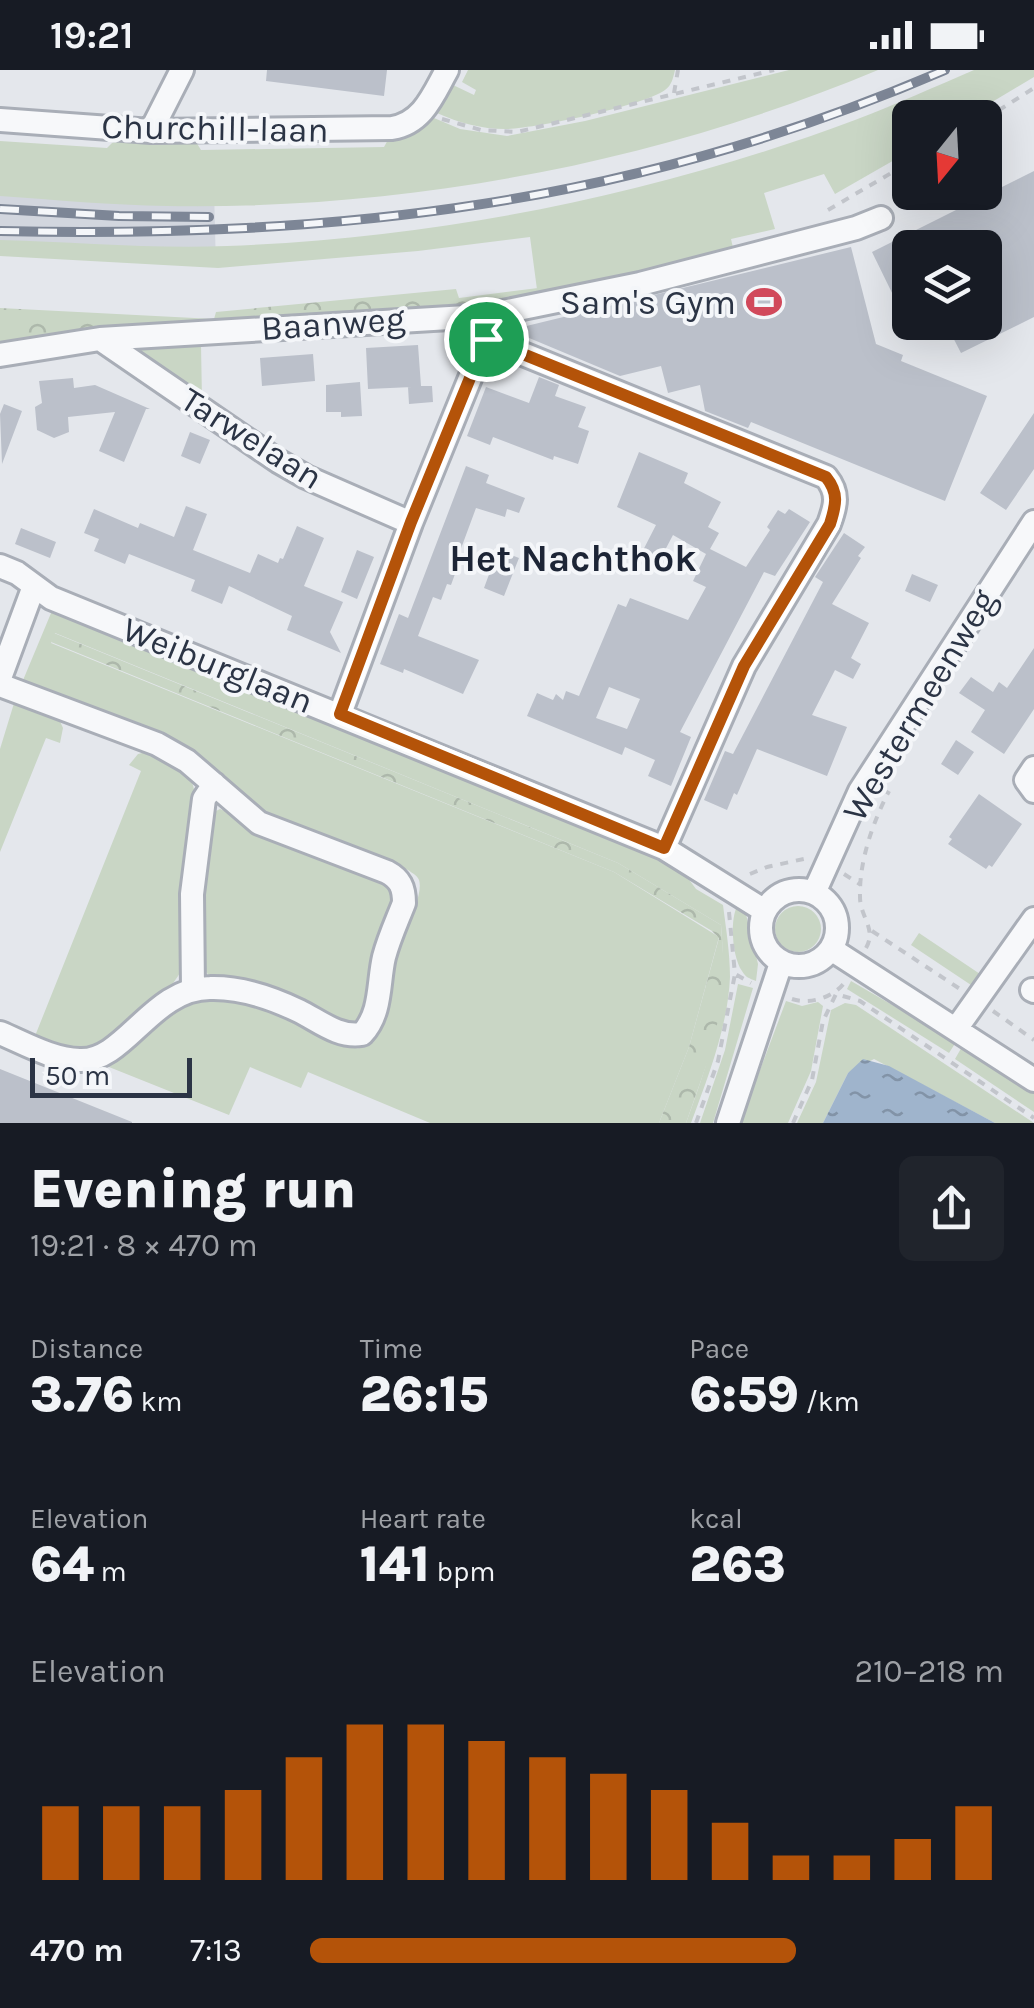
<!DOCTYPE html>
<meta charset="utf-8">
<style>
:root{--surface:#171b24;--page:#20242c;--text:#f1f3f6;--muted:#9ea1a6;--accent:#b45309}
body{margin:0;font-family:Karla,sans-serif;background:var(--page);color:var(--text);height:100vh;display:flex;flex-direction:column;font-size:38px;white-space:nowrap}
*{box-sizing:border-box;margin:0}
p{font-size:32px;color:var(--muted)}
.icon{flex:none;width:55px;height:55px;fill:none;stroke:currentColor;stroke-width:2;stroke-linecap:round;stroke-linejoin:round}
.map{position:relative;height:1053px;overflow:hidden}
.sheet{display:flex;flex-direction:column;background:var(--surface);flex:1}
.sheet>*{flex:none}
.needle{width:65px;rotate:198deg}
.buttons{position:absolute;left:892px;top:30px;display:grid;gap:20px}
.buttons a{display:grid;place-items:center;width:110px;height:110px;border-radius:15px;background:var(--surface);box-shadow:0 10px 40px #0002;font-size:50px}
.scale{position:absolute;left:30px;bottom:25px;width:162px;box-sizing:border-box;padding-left:10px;border:5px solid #2b3445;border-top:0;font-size:28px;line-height:35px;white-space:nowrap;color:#2b3445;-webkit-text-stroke:8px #f4f6f9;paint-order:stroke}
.pin{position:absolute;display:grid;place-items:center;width:85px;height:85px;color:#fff;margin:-42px;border:5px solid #fff;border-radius:50%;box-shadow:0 2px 10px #0007}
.round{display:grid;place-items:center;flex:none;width:105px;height:105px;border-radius:15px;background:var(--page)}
.overview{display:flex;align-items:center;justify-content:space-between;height:170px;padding:0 30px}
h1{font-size:55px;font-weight:800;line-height:75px}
.stats{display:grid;grid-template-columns:repeat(3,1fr);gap:15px;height:170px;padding:10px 30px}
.stats div{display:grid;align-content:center}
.stats b{font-size:50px;font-weight:800}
.stats small{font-size:28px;font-weight:400}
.stats p{font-size:28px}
.chart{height:280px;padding:20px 30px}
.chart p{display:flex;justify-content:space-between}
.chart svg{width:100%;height:180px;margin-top:10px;stroke:var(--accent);stroke-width:6}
ul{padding:0 30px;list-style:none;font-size:32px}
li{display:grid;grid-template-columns:160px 120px 1fr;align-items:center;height:75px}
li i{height:25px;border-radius:12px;background:var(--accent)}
.status{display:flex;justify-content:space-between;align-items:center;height:70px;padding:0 50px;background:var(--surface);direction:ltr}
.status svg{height:28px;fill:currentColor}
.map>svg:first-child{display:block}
.built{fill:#d2d6de}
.grass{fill:#c9d6c5}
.forest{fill:url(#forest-crowns)}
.water{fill:url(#water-ripples)}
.building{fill:#bbc0ca;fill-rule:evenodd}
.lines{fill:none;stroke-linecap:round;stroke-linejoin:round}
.minor-casing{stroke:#a9aeb7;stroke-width:28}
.path{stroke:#c2c5cb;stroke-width:4;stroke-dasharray:8 8;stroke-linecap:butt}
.minor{stroke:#f7f8fa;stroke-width:22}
.rail-casing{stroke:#7d8696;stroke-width:10}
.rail{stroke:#f4f6f9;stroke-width:6;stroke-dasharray:19;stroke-linecap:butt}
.route-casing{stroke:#fff;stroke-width:20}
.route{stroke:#b45309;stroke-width:12}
.labels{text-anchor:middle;stroke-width:8;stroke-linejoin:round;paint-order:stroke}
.street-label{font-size:35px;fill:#2b3445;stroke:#f4f6f9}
.poi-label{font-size:35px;fill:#2b3445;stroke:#f4f6f9;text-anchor:end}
.neighbourhood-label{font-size:38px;font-weight:bold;fill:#1d2536;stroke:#f4f6f9}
</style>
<div class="status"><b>19:21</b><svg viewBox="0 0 49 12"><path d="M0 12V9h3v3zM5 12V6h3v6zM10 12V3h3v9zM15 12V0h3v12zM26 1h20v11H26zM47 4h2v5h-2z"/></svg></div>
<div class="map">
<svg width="1034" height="1053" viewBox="0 0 1034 1053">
<defs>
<pattern id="forest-crowns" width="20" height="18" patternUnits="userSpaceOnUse" patternTransform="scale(2.5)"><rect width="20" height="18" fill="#c9d6c5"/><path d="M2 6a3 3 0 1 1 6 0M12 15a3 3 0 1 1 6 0" fill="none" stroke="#adb8ab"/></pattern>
<pattern id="water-ripples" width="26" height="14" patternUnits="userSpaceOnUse" patternTransform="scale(2.5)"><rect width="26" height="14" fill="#9fb4cc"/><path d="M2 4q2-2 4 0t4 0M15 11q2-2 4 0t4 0" fill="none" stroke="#8293a7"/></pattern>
</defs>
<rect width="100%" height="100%" fill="#e4e7ec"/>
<path class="built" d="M0 100 214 120 216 197 0 181Z"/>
<path class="grass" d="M468 0H675C673 8 672 15 665 20 643 36 533 59 505 59 482 59 459 53 437 43L453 15 474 25 476 20 462 12Z
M789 0H878C655 93 409 140 167 136 111 135 56 130 0 126V71L107 78 115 70 196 72 201 80 384 77 389 68 411 64 434 48 460 59 507 66 585 51Z
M974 0H1034V7L967 47 910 48V81L835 124 824 104 764 123 775 159 731 169 734 182 538 227 530 167 418 181 218 198 0 186V170C75 172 152 179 227 176 441 168 654 125 855 50 895 35 934 17 974 0Z
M201 275 202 330 133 279Z
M54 536 679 796 696 819 723 835C726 859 730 883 730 907 728 956 708 1007 691 1053H686C712 982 728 932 721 855L618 793 55 563 51 573 614 802 719 867 689 977 659 1053H430L308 1002 301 1018 250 997 229 1045 99 993C128 971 160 935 197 927 238 918 287 944 324 962 339 970 348 982 366 977 386 959 383 925 389 901 394 880 425 829 419 810 417 805 412 803 408 800L282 757 221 711 21 615Z
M15 630 58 647 63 658 60 673 46 668 0 782V679Z
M155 680 191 708 196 727 182 899C163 935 123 962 89 982L33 971 141 701 129 695 138 684Z
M220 739 382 808 395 825C388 858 380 936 354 955L210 907 201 895 200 827 212 743Z
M739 833 745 840 758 894 756 911C749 908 746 908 742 901 732 887 729 846 739 833Z
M775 859a23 23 0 1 1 46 0a23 23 0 1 1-46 0Z
M919 863 980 904 985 897 977 919 911 875Z
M851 911 956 972 949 983 847 919Z
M738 914 753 918 713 1053H700L725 980Z
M786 931 802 936 818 932 823 936 811 1001 788 1053H740Z
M845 933 856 935 1034 1053H995L874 989 848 1003 823 1053H797L816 1012 831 940Z
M963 975 1034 1022V1042L955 989Z"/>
<path class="forest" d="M538 218V227L494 234 300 246 0 275V238L214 249 216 242 456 219 459 228Z
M54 563 618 793 721 855 725 912 713 976 686 1053H659L689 977 719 868 712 861 614 802 51 572Z"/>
<path class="water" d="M863 989 889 996 995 1053H823L848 1003Z"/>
<path class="building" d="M267 0H387L384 26 266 11Z
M1034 101V247L961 283 945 252H985V178H910V222L895 229 872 182Z
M851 177 876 274 903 285 901 291 987 326 945 431 751 352 748 358 705 341 700 315 668 323 661 296 620 306 510 260Z
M418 275 421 316H432L433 332 409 334 408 317H412L368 319 366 278Z
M313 284 315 311 262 316 260 288Z
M539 307 559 315 555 326 586 337 578 357 589 361 578 394 554 386 553 390 493 367 490 375 467 366 486 317 529 333Z
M73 308 74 318 95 315 150 339H146L124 392 99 381 115 342 68 347 69 362 54 368 37 360 35 337 42 333 39 311Z
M360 312 362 346 341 347V342H326V315Z
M4 334 22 341 2 394 0 344Z
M1034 343V399L1006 440 980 423Z
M190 362 210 370 200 394 181 386Z
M639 382 688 403 684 413 721 432 708 457 719 463 710 479 746 497 770 460 767 457 778 440 785 444 789 439 810 452 775 506 764 502 680 662 691 667 671 716 648 706 655 690 625 677 622 685 527 646 537 623 553 630 556 624 563 630 566 621 579 626 618 534 626 537 630 528 688 550 706 517 693 511 706 484 673 465 654 501 637 492 656 455 617 437ZM609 617 640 629 627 659 596 648Z
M466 396 489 405 486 413 525 428 519 443 507 439 505 447 476 438 456 492 459 493 451 515 447 514 441 530 433 527 418 566 479 590 463 624 404 599 403 603 380 594 399 544 408 548Z
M186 436 207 444 193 480 250 503 258 484 278 493 280 488 283 489 297 456 324 468 304 516 343 532 330 562 341 583 287 560 292 546 229 516 222 534 191 521 195 510 129 484 125 494 94 481 99 469 84 463 94 439 138 458 140 453 174 467Z
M21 458 56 472 50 488 15 474Z
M844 463 865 477 858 486 861 488 832 534 869 553 851 588 861 594 853 609 835 600 812 645 847 657 827 706 757 679 737 725 734 723 727 740 704 730 725 681 733 684 779 596 823 512 815 507Z
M357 480 374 487 357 529 341 522Z
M498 480 519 488 504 526 484 518Z
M912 504 938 515 930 532 905 521Z
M1034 578V639L1004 684 971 662 985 640 959 623 971 607 993 622 999 612 1007 618Z
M956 670 974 682 958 705 941 694Z
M979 724 1022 754 992 797 989 795 986 799 948 774 952 769 949 767Z
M0 999 132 1052V1053H0Z"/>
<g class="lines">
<defs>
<path id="minor" d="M0 50 151 61 392 58C423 53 433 25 447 0
M151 61 182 0
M100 269 278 391 306 407 411 453
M486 269 826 407C839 423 836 435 829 454L744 596 664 778
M0 285 100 269 483 246 640 214 856 158 881 148
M0 496 17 503 51 528 664 778 765 841
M0 608 34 516
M0 615 157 674 187 691 259 753 387 802C400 809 404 817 404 833 397 851 389 868 384 887 378 912 382 943 362 964 339 968 319 951 299 941 272 928 241 917 210 918 152 918 125 992 80 990 53 990 24 973 0 963
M340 644 411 453 486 269 484 254
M1034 698 1026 710 1034 721
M761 858a38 38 0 1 1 76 0a38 38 0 1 1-76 0Z
M814 823 860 721 1034 452
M831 879 1034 1010
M193 919 192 824 204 729 214 714
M1032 920 1034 921
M956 959 1034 849
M728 1053 781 893"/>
</defs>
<use href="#minor" class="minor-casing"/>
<path class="path" d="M674 23 678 0
M442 49 481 60 517 62 774 0
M985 49 1034 18
M828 140 910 92
M750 804 767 797 808 788
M844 804 861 815
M729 842 735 904 751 913
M872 861 960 919
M866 878C877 859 860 847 860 827 859 791 873 752 889 721
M792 929C811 935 834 927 845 912
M993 941 1034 970
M696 1053 718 991 735 904
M793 1053 812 1010 823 951 836 924 860 931 1034 1048"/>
<use href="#minor" class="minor"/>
<defs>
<path id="rail" d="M0 139 119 146 209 147
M0 161C339 168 630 136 945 0"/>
</defs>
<use href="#rail" class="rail-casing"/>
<use href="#rail" class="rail"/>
</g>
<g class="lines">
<defs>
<path id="route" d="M486 269 826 407C839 423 836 435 830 454L744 596 664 778 340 644 411 452Z"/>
</defs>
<use href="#route" class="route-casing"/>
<use href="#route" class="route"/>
</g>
<defs>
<symbol id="stadium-bare" viewBox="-9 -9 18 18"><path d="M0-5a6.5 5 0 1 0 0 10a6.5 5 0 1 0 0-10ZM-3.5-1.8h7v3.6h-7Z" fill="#d1495b" stroke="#f4f6f9" stroke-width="2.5" paint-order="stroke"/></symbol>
</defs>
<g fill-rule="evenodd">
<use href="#stadium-bare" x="739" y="207" width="50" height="50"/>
</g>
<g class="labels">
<g class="street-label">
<text transform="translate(215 58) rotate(1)" y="12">Churchill-laan</text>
<text transform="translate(333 253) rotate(-4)" y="12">Baanweg</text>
<text transform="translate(252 368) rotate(32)" y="12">Tarwelaan</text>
<text transform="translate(218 595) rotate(22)" y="12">Weiburglaan</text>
<text transform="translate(919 635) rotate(-59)" y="12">Westermeenweg</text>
</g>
<g class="poi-label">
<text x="736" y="244">Sam's Gym</text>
</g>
<g class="neighbourhood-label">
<text x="573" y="501">Het Nachthok</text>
</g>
</g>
</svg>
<div class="buttons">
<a><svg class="needle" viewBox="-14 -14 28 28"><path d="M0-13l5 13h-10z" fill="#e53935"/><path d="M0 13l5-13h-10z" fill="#9ea1a6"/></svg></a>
<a><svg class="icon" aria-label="layers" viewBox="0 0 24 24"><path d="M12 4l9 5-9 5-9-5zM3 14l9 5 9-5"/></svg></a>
</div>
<div class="scale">50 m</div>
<div class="pin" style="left:486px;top:269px;background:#1e9e55"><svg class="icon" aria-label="arrive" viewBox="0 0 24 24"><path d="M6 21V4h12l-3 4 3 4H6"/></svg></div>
</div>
<section class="sheet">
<div class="overview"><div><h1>Evening run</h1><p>19:21 · 8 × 470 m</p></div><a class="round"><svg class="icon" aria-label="share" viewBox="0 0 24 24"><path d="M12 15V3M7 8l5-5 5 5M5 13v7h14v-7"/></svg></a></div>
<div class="stats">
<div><p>Distance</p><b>3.76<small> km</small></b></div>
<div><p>Time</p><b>26:15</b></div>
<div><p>Pace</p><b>6:59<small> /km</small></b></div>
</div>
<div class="stats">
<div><p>Elevation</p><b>64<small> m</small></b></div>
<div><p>Heart rate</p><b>141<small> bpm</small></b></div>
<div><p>kcal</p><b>263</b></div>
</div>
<div class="chart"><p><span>Elevation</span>210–218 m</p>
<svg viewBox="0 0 160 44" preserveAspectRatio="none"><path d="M5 44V26M15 44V26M25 44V26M35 44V22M45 44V14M55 44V6M65 44V6M75 44V10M85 44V14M95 44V18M105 44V22M115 44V30M125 44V38M135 44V38M145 44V34M155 44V26"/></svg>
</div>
<ul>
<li><b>470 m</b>7:13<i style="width:70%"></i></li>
</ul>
</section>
